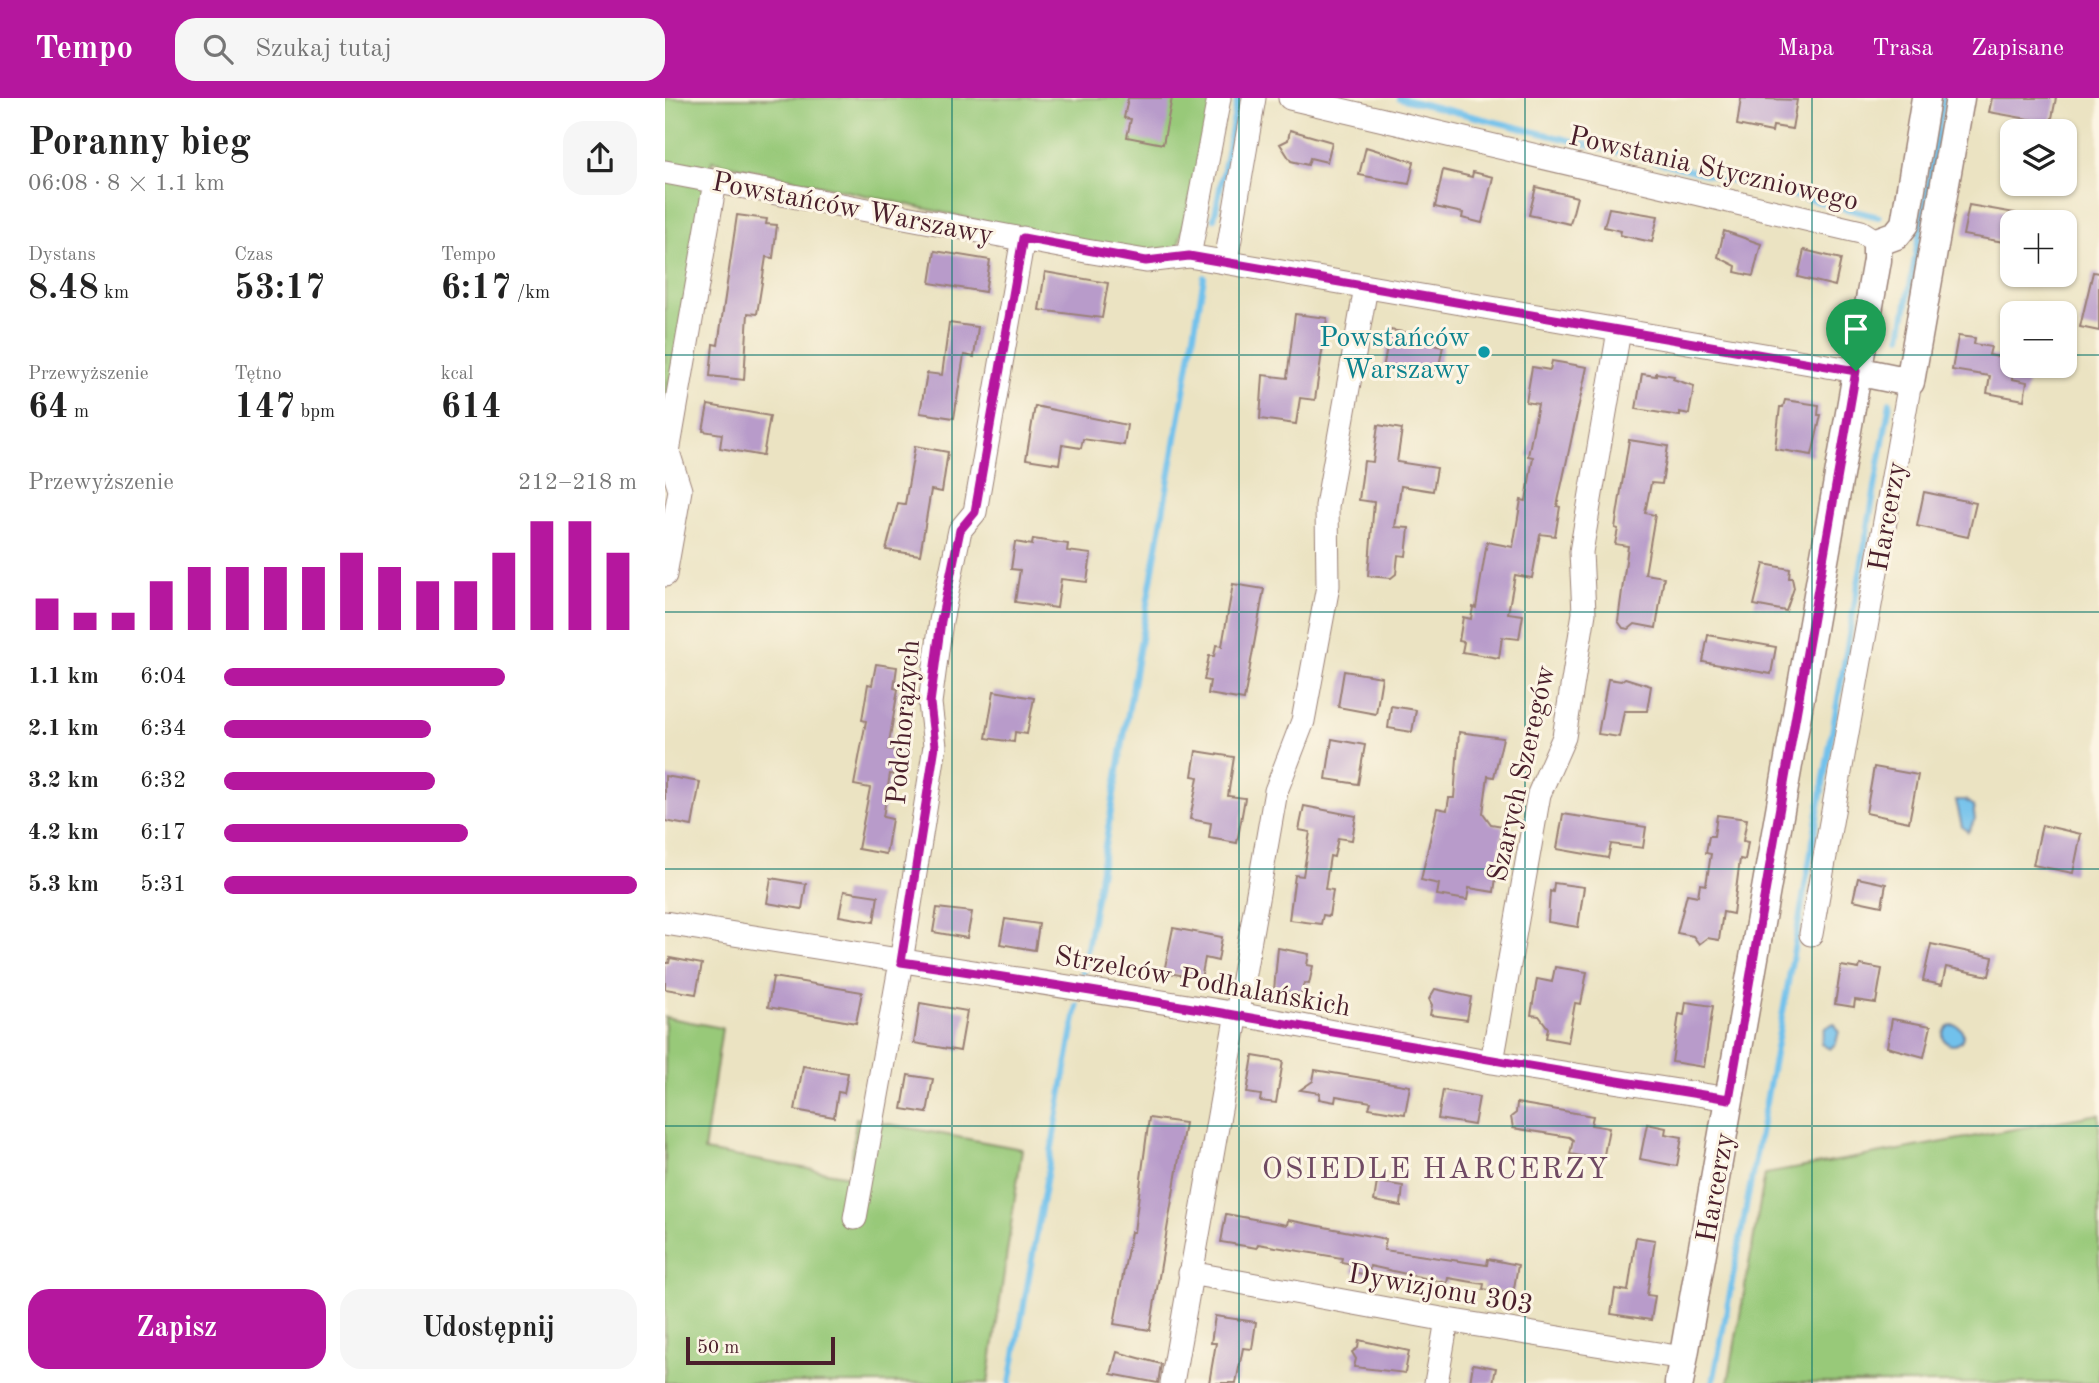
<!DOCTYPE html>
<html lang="pl">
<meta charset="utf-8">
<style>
:root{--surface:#fff;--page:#f6f6f6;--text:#222;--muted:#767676;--accent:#b5179e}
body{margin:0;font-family:"Old Standard TT",serif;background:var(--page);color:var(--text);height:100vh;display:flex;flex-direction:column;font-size:26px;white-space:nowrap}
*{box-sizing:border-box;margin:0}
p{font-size:23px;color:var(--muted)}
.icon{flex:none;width:38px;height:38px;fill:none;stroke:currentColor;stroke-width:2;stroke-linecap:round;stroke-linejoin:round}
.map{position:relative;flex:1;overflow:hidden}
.details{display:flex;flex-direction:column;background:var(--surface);width:665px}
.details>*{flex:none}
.controls{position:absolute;left:1335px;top:21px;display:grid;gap:14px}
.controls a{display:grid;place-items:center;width:77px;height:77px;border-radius:14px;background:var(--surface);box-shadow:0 2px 5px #0004;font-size:35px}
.scale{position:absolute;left:21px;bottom:18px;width:149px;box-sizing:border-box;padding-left:7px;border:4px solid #4a1f2b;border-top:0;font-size:19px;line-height:24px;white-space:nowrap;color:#4a1f2b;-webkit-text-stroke:5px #fcf5e5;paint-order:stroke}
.pin{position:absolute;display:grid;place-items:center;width:60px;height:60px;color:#fff;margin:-72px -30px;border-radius:50% 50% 50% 0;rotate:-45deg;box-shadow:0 0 7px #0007}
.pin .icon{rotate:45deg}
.round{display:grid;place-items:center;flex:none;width:74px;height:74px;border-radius:21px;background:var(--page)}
.headline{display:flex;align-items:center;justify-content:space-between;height:119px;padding:0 28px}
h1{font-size:38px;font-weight:700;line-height:52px}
.stats{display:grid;grid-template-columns:repeat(3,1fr);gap:10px;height:119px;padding:7px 28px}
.stats div{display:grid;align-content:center}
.stats b{font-size:35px;font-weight:700}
.stats small{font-size:19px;font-weight:400}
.stats p{font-size:19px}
.chart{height:196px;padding:14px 28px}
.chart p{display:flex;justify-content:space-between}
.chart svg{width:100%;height:126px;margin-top:7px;stroke:var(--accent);stroke-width:6}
.cta{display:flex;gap:14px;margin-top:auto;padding:14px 28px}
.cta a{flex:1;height:80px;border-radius:21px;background:var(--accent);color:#fff;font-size:28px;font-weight:700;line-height:80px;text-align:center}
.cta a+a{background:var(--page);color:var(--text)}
ul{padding:0 28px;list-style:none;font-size:23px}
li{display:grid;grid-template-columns:112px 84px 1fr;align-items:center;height:52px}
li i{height:18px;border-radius:9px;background:var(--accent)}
header{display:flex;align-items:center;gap:42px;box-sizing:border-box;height:98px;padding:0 35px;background:var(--accent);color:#fff}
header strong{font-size:33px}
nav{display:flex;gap:38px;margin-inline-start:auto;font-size:24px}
.search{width:490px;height:63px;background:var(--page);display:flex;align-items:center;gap:18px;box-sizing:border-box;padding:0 24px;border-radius:21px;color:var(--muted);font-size:26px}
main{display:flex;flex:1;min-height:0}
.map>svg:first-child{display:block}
.green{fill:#98c979;stroke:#717452;stroke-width:2}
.water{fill:#71c1ec;stroke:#5e708c;stroke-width:2}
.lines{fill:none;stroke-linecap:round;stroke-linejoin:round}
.stream{stroke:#71c1ec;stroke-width:6}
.building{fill:#b89bca}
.minor-casing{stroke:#9a8176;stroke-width:25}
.tertiary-casing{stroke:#9a8176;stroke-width:31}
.minor{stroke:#fff;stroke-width:23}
.tertiary{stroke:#fff;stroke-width:28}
.route-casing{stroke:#fff;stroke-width:14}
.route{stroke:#b5179e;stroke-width:9}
.grid{fill:none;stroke:#0f766e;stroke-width:2;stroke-opacity:0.55}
.culture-dot{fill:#0f9aa8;stroke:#fcf5e5;stroke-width:2.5}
.labels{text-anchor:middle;stroke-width:6;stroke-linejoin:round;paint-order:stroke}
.street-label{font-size:28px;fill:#4a1f2b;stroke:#fcf5e5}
.culture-label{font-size:28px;fill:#0d838f;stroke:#fcf5e5;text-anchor:end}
.neighbourhood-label{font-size:30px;letter-spacing:2px;fill:#704a63;stroke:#fcf5e5}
</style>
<header>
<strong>Tempo</strong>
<div class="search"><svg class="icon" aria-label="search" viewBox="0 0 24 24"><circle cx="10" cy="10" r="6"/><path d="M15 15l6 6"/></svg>Szukaj tutaj</div>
<nav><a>Mapa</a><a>Trasa</a><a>Zapisane</a></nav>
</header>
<main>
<section class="details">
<div class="headline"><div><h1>Poranny bieg</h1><p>06:08 · 8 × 1.1 km</p></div><a class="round"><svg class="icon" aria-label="share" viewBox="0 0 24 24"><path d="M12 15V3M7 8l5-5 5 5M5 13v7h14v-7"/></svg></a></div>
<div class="stats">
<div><p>Dystans</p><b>8.48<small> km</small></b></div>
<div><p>Czas</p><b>53:17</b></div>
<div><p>Tempo</p><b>6:17<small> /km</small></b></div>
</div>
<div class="stats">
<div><p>Przewyższenie</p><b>64<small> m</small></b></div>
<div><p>Tętno</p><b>147<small> bpm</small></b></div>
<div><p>kcal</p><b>614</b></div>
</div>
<div class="chart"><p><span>Przewyższenie</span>212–218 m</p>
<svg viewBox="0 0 160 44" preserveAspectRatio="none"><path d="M5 44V33M15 44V38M25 44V38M35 44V27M45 44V22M55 44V22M65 44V22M75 44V22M85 44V17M95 44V22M105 44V27M115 44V27M125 44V17M135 44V6M145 44V6M155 44V17"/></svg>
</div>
<ul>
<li><b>1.1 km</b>6:04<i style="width:68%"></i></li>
<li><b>2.1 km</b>6:34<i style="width:50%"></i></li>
<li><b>3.2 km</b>6:32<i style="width:51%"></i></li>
<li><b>4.2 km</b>6:17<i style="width:59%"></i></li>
<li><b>5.3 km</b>5:31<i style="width:100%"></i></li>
</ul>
<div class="cta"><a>Zapisz</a><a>Udostępnij</a></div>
</section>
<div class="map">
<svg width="1434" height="1285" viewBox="0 0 1434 1285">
<rect width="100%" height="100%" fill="#fcf5e5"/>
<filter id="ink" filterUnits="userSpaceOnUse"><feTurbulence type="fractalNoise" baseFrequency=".0143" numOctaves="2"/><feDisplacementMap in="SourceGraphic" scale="14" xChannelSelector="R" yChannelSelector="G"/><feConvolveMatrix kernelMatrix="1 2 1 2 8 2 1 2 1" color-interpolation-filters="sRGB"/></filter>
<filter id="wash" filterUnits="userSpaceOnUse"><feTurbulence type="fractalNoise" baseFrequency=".00686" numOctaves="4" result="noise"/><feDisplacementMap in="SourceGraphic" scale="28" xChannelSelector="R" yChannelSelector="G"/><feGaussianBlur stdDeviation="1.57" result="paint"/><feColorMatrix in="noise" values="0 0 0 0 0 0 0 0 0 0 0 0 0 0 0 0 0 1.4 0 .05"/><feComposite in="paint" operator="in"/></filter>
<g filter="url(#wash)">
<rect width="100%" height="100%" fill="#ebe3c2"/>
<path class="green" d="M0 0H550L509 166 47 63 0 344Z
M0 919 57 930 39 1053 185 1078 191 1020 357 1051 323 1285H0Z
M1434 1016V1285H1063L1100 1076Z"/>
<path class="water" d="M1291 702H1300L1308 708 1310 722 1303 734 1297 729Z
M1169 925 1174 933 1171 945 1165 951 1156 946 1160 930Z
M1278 937a10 10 0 1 1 20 0a10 10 0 1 1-20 0Z"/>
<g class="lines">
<path class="stream" d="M734 0 1214 119
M549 121 573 0
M1236 238 1279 0
M418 874 539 179
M345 1285 412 908
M1048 1285 1119 908 1225 304"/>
</g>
<g id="blocks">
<path class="building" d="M463 0H507L498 46 462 39 466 21 459 20Z
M1076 0 1132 2 1127 31 1108 28 1107 34 1072 27Z
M1327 0H1391L1386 25 1324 14Z
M625 32 667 44 662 64 645 60 643 67 626 63 615 46 623 42Z
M701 49 749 64 744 86 694 77Z
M778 72 807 79 808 74 828 79 817 125 797 120 798 115 770 109Z
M871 89 912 99 905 126 864 117Z
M1304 107 1350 115 1345 145 1298 137Z
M944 110 993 118 987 144 955 137 956 133 939 129Z
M72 117 102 121 101 126 112 127 108 160 101 159 92 216 83 215 79 282 45 278 48 246 53 247Z
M1059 133 1096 146 1088 178 1070 174 1071 168 1053 159Z
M1139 152 1176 161 1170 188 1133 179Z
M270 153 325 162 320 194 265 185Z
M380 174 443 185 437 220 374 212Z
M1428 174 1434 175V233L1415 229Z
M630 216 662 220 650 302 635 300 631 326 595 321 598 277 622 280Z
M284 225 313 229 309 259 299 257 289 320 255 315 262 275 277 277Z
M725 232 757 237 756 244 778 248 773 273 751 269 750 276 718 271Z
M1293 238 1310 240 1309 246 1326 249 1324 257 1348 262 1347 281 1362 284 1359 302 1322 295 1325 278 1287 272Z
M887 263 922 269 892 408 895 409 890 438 875 436 867 480 850 477 843 515 858 517 854 541 837 539 834 560 797 554 799 544 794 543 798 519 806 521 808 509 811 510 822 444 848 449 856 402 861 403 868 359 863 358 873 306 861 304 867 269 885 272Z
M991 275 1009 278 1008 281 1029 288 1024 316 1015 314V318L971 311 977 276 991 278Z
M1120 302 1154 307 1153 317H1156L1147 357 1110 351 1115 309H1118Z
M43 307 105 318 98 358 55 350 57 336 38 333Z
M370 308 462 327 459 347 418 341 416 350 397 347 394 366 361 361Z
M713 327 737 331 732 364 772 370 768 393 736 388 730 429 744 430 741 458 733 457 731 476 726 480 703 478 709 404 694 402 699 363 708 364Z
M964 342 1003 348 997 386 986 385 980 415 990 417 980 476 999 479 991 530 970 526 964 531 958 530 953 523 963 448 950 446 953 431 950 430Z
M250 348 283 354 277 394 266 392 255 457 221 452 233 405 240 406Z
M1259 394 1311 405 1303 439 1252 428Z
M368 441 403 446 402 453 426 456 422 484 396 481 392 510 350 504 355 472 346 471 350 444 367 447Z
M1099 466 1125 471 1124 480H1127L1129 490 1121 513 1089 507Z
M568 486 599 491 579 602 543 596 545 583 539 582 544 558H549L551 547 557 548Z
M1043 537 1111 549 1106 576 1038 564Z
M211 566 232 569 229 590 233 591 223 651 241 655 237 678 225 676 218 719 227 721 221 756 193 751 205 690 189 687 201 623 197 622 203 586 207 587Z
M679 573 717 579 711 616 673 609Z
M960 580 986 588 982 613H959L954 639 933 636 943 581 956 583Z
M329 593 369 600 362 636 350 634 349 644 321 640Z
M726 608 751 612 747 634 723 630Z
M794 634 838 640 829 679 823 678 818 715 826 726 838 728 829 794 804 790 802 802 772 797 774 786 756 782 772 710 782 712 784 700H789Z
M667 641 700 647 693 686 661 681Z
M531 653 569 659 563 698 580 700 572 745 544 740 546 725 525 721 533 679 527 678Z
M1209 669 1253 677 1244 724 1201 715Z
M0 678 35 684 27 728 0 723Z
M639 708 691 718 687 742 673 740 669 759 665 758 660 791 668 792 664 818 658 817 656 826 624 822 630 777 638 778 645 734 634 732Z
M898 716 981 729 978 750 946 746 943 760 892 751Z
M1052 717 1082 721 1078 743 1083 744 1080 762 1075 761 1068 816 1058 814 1054 842 1042 840 1034 846 1028 838 1012 835 1022 796 1033 798 1035 786 1041 787 1046 756 1041 755 1044 738H1049Z
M1377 727 1416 736 1408 775 1368 767Z
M106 780 141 786 137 811 102 805Z
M1193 780 1221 786 1217 808 1188 802Z
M889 785 919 789 913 829 883 824 885 793 888 794Z
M179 793 213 798 209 824 174 818Z
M272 810 307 814 302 840 268 834Z
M340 821 374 826 370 852 335 846Z
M508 830 557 839 553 863 540 860 536 881 499 874Z
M1266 846 1328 859 1324 878 1281 869 1277 887 1258 883Z
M613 850 644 856 642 867 648 868 644 886 639 885 636 897 609 892Z
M5 860 37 866 31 896 0 891V865H4Z
M1195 867 1217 871 1211 905 1190 902 1189 909 1170 906 1176 868 1194 871Z
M890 869 922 874 916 906 910 905 903 944 881 940 883 930 874 918 866 917 872 881 887 884Z
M108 879 197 894 191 925 103 909Z
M770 891 806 899 802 922 765 917 767 907 764 901Z
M1021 904 1048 908 1039 969 1007 964 1014 916 1019 917Z
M255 905 302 913 295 953 249 945Z
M1227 921 1266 928 1259 959 1222 949Z
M588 958 618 963 611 1005 595 1003 596 997 582 995Z
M138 968 183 975 179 995 173 994 169 1019 130 1012Z
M650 972 745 988 740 1016 704 1010 706 1004 671 998 670 1004 654 1001 655 995 635 992 648 983Z
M243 977 268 981 262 1015 237 1011Z
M778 992 814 999 809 1027 773 1021Z
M852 1005 928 1018 926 1027 944 1030 938 1062 905 1056 908 1042 904 1039 848 1030 846 1019 851 1015Z
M484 1020 520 1025 485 1232 449 1226 466 1134H469Z
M982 1026 1001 1030 1000 1036 1017 1039 1012 1068 975 1061Z
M712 1084 738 1088 736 1108 709 1103Z
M561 1116 622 1127 623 1122 721 1141 719 1152 822 1167 823 1161 853 1167 848 1196 818 1191 819 1186 783 1180 782 1185 705 1168 704 1177 687 1174 688 1166 676 1164 677 1160 593 1146 592 1150 556 1144Z
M971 1139 990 1142 982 1197 990 1198 986 1222 946 1216 950 1191 963 1193Z
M550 1218 591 1224 587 1251 578 1250 571 1285H544L551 1245H546Z
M694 1242 744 1253 740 1275 689 1269 691 1261 687 1254 693 1250Z
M452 1254 496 1266 493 1285 446 1276Z
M808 1266 831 1270 828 1285H805Z"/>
</g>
</g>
<g filter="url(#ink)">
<use href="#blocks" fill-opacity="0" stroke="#9a8176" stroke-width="2"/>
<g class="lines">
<defs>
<path id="minor" d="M625 0 1196 134 1212 144
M0 74 421 153 481 163 524 158 1191 273
M524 158 554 0
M561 164 589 0
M0 477 15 392 3 354 50 84
M0 825 573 916 827 964 1064 1001
M1146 836 1245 284
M827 964 874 696 899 639 919 515 916 454 954 233
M190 1120 236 864 270 648 265 605 276 523 295 432 310 414 358 140
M525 1175 782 1222 1018 1260
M507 1285 611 693 638 623 663 488 662 408 701 189
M771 1285 782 1222"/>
<path id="tertiary" d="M1191 273 1245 284 1295 0
M1014 1285 1212 162V144L1231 137 1240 126 1261 0"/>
</defs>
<use href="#minor" class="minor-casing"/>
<use href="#tertiary" class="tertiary-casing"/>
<use href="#minor" class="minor"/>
<use href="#tertiary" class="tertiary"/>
</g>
</g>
<g class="lines" filter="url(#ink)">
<defs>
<path id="route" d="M358 140 481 163 524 158 1191 273 1064 1001C788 958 513 903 236 864L270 648 265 605 276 523 295 432 310 414Z"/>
</defs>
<use href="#route" class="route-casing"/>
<use href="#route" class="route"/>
</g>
<path class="grid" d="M287 0V1285M574 0V1285M860 0V1285M1147 0V1285M0 257H1348M1400 257H1434M0 514H1434M0 771H1434M0 1028H1434"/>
<circle class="culture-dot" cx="819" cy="254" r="7"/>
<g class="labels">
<g class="street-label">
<text transform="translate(1049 69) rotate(13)" y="10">Powstania Styczniowego</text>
<text transform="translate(188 109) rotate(11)" y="10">Powstańców Warszawy</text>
<text transform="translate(1221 418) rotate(-80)" y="10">Harcerzy</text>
<text transform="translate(237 624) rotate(-85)" y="10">Podchorążych</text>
<text transform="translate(855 675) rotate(-77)" y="10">Szarych Szeregów</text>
<text transform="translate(538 882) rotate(10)" y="10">Strzelców Podhalańskich</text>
<text transform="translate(1049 1089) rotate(-80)" y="10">Harcerzy</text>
<text transform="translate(776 1190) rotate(10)" y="10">Dywizjonu 303</text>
</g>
<g class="culture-label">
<text x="805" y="248">Powstańców<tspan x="805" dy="32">Warszawy</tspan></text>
</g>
<g class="neighbourhood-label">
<text x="771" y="1080">OSIEDLE HARCERZY</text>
</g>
</g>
</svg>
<div class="controls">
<a><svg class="icon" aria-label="layers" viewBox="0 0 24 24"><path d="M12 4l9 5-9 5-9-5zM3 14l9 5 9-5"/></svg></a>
<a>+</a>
<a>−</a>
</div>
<div class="scale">50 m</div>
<div class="pin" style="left:1191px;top:273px;background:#1e9e55"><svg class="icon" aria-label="arrive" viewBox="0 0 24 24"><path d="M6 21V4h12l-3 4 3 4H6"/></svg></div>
</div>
</main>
